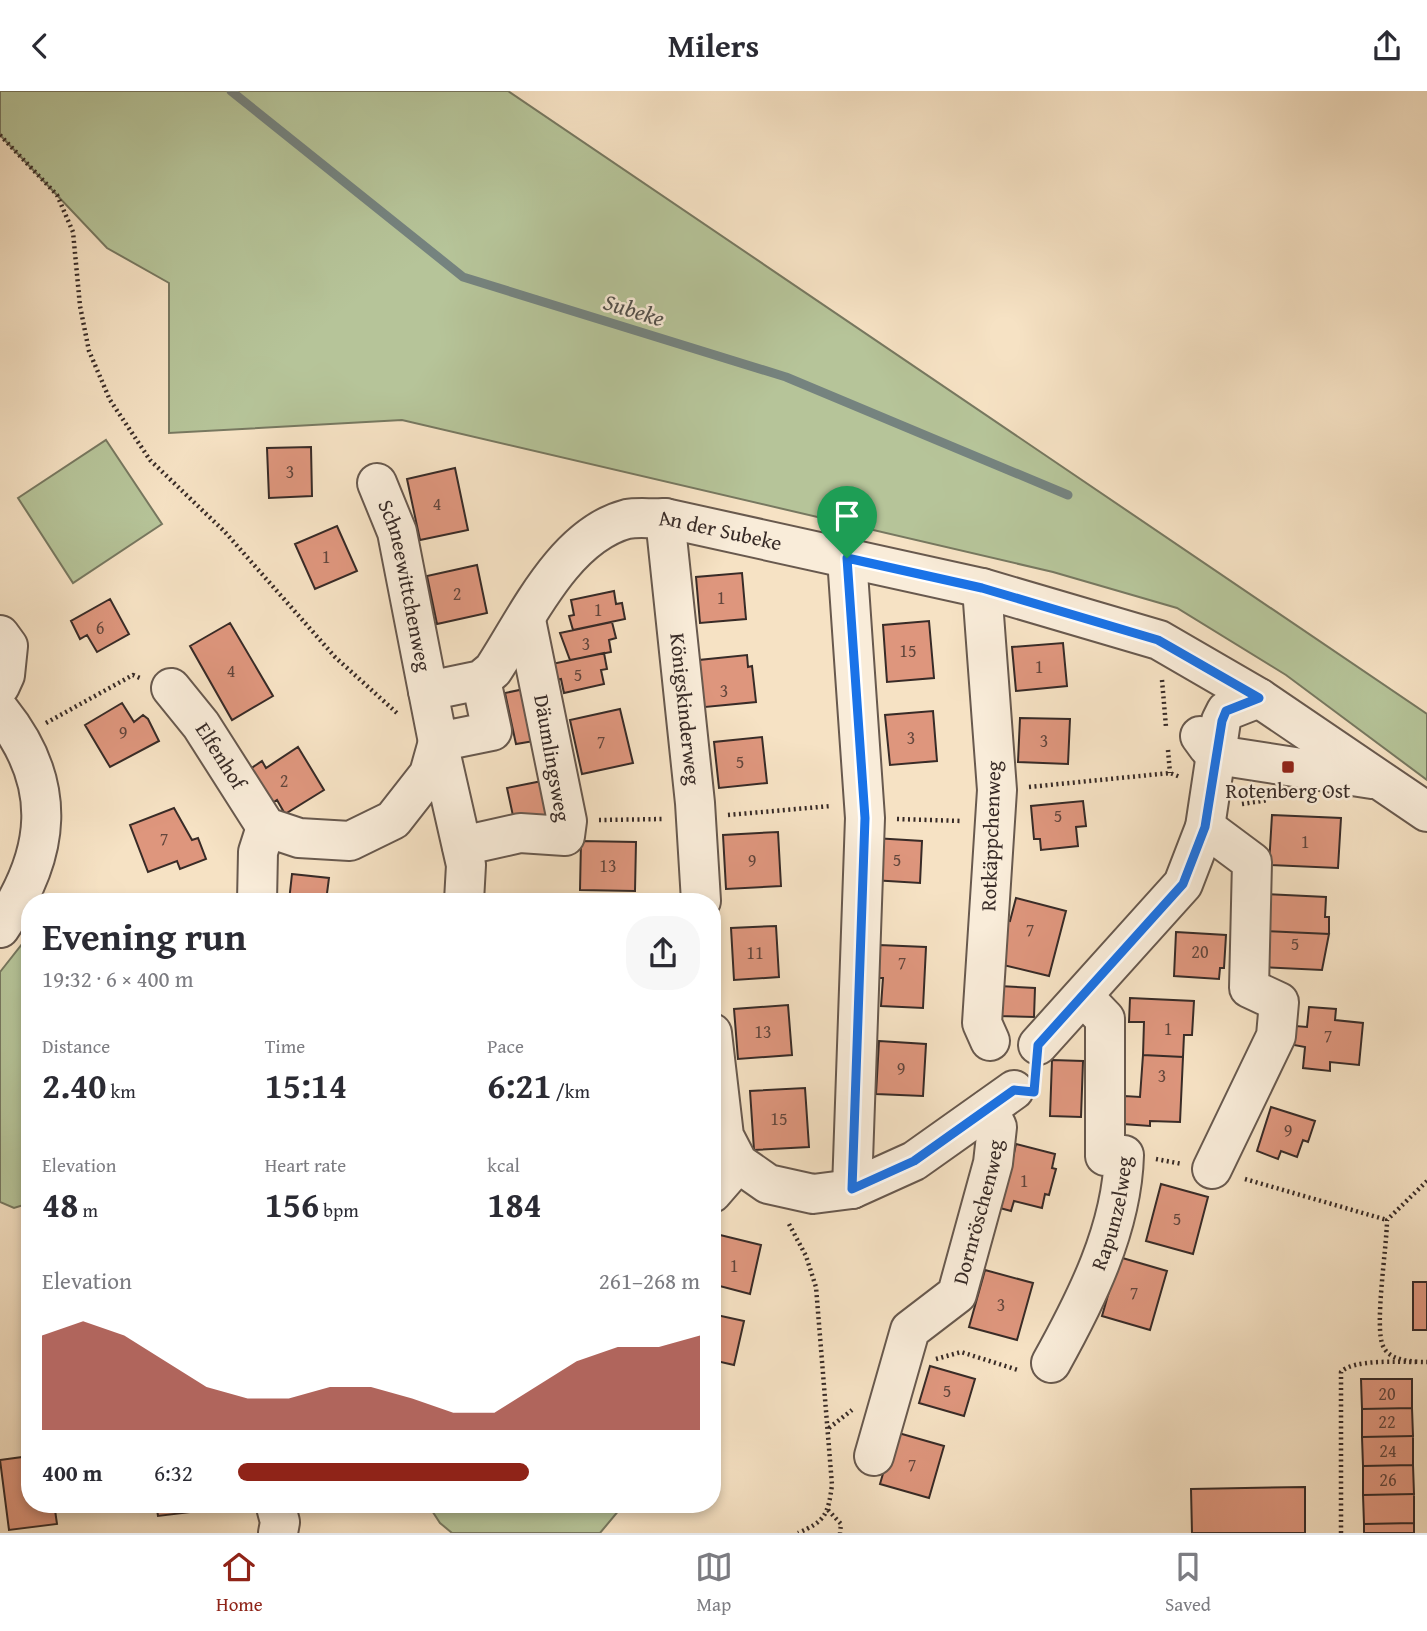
<!DOCTYPE html>
<meta charset="utf-8">
<style>
:root{--surface:#fff;--page:#f7f7f7;--text:#2b2b33;--muted:#7c7c81;--line:#e1e1e2;--accent:#8f2418}
body{margin:0;font-family:"Gentium Book Plus",serif;background:var(--page);color:var(--text);height:100vh;display:flex;flex-direction:column;font-size:26px;white-space:nowrap}
*{box-sizing:border-box;margin:0}
p{font-size:23px;color:var(--muted)}
.icon{flex:none;width:38px;height:38px;fill:none;stroke:currentColor;stroke-width:2;stroke-linecap:round;stroke-linejoin:round}
.map{position:relative;flex:1;overflow:hidden}
.sheet{position:absolute;left:21px;top:802px;width:700px;height:620px;display:flex;flex-direction:column;background:var(--surface);border-radius:28px;box-shadow:0 4px 10px #0003}
.sheet>*{flex:none}
.pin{position:absolute;display:grid;place-items:center;width:60px;height:60px;color:#fff;margin:-72px -30px;border-radius:50% 50% 50% 0;rotate:-45deg;box-shadow:0 0 7px #0007}
.pin .icon{rotate:45deg}
.round{display:grid;place-items:center;flex:none;width:74px;height:74px;border-radius:28px;background:var(--page)}
.headline{display:flex;align-items:center;justify-content:space-between;height:119px;padding:0 21px}
h1{font-size:38px;font-weight:700;line-height:52px}
.figures{display:grid;grid-template-columns:repeat(3,1fr);gap:10px;height:119px;padding:7px 21px}
.figures div{display:grid;align-content:center}
.figures b{font-size:35px;font-weight:700}
.figures small{font-size:19px;font-weight:400}
.figures p{font-size:19px}
.chart{height:196px;padding:14px 21px}
.chart p{display:flex;justify-content:space-between}
.chart svg{width:100%;height:126px;margin-top:7px;fill:var(--accent);opacity:.7}
ul{padding:0 21px;list-style:none;font-size:23px}
li{display:grid;grid-template-columns:112px 84px 1fr;align-items:center;height:52px}
li i{height:18px;border-radius:9px;background:var(--accent)}
header{display:flex;justify-content:space-between;align-items:center;height:91px;padding:0 21px;background:var(--surface);font-size:32px;font-weight:700}
.dock{display:flex;justify-content:space-around;align-items:center;height:98px;border-top:2px solid var(--line);background:var(--surface);font-size:19px;color:var(--muted)}
.dock a{display:grid;justify-items:center;gap:4px}
.dock .selected{color:var(--accent)}
.map>svg:first-child{display:block}
.green{fill:#b6c499;stroke:#777860;stroke-width:2}
.lines{fill:none;stroke-linecap:round;stroke-linejoin:round}
.stream{stroke:#75837f;stroke-width:9}
.building{fill:#de967d;stroke:#382b27;stroke-width:2}
.minor-casing{stroke:#68594e;stroke-width:42}
.path{stroke:#382b27;stroke-width:4.5;stroke-dasharray:2 3.5;stroke-linecap:butt}
.minor{stroke:#f9ecd9;stroke-width:38}
.route-casing{stroke:#fff;stroke-width:14}
.route{stroke:#1a73e8;stroke-width:9}
.poi-dot{fill:#8f2418;stroke:#f9ecd9;stroke-width:2.5}
.labels{text-anchor:middle;stroke-width:5;stroke-linejoin:round;paint-order:stroke}
.number-label{font-size:18px;fill:#62463c}
.street-label{font-size:21px;fill:#382b27;stroke:#f9ecd9}
.poi-label{font-size:21px;fill:#382b27;stroke:#f9ecd9}
.water-label{font-size:23px;font-style:italic;fill:#52504c;stroke:#f9ecd9}
</style>
<header><svg class="icon" aria-label="back" viewBox="0 0 24 24"><path d="M15 5l-7 7 7 7"/></svg>Milers<svg class="icon" aria-label="share" viewBox="0 0 24 24"><path d="M12 15V3M7 8l5-5 5 5M5 13v7h14v-7"/></svg></header>
<div class="map">
<svg width="1427" height="1442" viewBox="0 0 1427 1442">
<rect width="100%" height="100%" fill="#f6e2c4"/>
<filter id="stains"><feTurbulence type="fractalNoise" baseFrequency=".00286" numOctaves="4"/><feColorMatrix values="0 0 0 0 .2 0 0 0 0 .09 0 0 0 0 .02 0 0 0 .5 -.17"/></filter>
<radialGradient id="worn" r=".72"><stop offset=".6" stop-color="#630" stop-opacity="0"/><stop offset="1" stop-color="#630" stop-opacity=".3"/></radialGradient>
<path class="green" d="M0 0H508L1427 623V689L1286 584 1177 517 1053 481 402 329 169 342V192L107 157 0 44Z
M106 349 162 433 73 492 18 407Z
M30 843V1112L14 1117 0 1111V881Z
M427 1412H625L600 1442H452L440 1432Z"/>
<g class="lines">
<path class="stream" d="M231 0 463 186 786 286 1068 404"/>
</g>
<path class="building" d="M311 356 312 405 269 407 267 357Z
M455 377 468 439 420 449 407 388Z
M337 435 357 480 315 498 295 453Z
M477 474 487 522 437 533 427 485Z
M742 482 746 528 700 532 696 486Z
M614 500 616 513 622 512 625 528 573 539 569 525 574 524 571 509Z
M110 508 129 543 97 561 87 544 80 548 71 530Z
M929 530 934 587 887 591 883 534Z
M612 531 616 547 609 549 611 561 570 569 560 542Z
M230 532 273 605 232 629 190 555Z
M1063 552 1067 595 1016 600 1012 556Z
M604 562 607 578 601 579 604 593 564 602 561 588 555 589 552 573Z
M747 564 748 576 752 575 756 611 695 617 699 569Z
M529 597 540 649 516 653 505 602Z
M122 612 134 631 143 624 148 628 159 650 110 676 85 634Z
M620 618 633 672 582 683 570 629Z
M933 620 937 670 890 674 885 624Z
M1020 627 1070 628 1068 673 1018 671Z
M762 646 767 692 719 697 714 651Z
M298 656 324 699 285 723 277 709 265 717 244 682 262 670 266 677Z
M542 690 550 727 515 734 507 697Z
M1083 710 1086 735 1076 736 1078 755 1041 759 1040 748H1034L1031 715Z
M174 717 192 749 198 747 206 768 180 778 177 770 148 781 130 734Z
M1272 724 1341 727 1338 777 1269 774Z
M778 741 781 795 726 798 723 744Z
M874 747 922 750 920 792 872 789Z
M581 750 636 751 635 800 580 799Z
M292 783 329 787 326 810H289Z
M1266 803 1326 806 1325 826H1329V843L1264 840Z
M1016 807 1066 820 1049 885 999 873 1003 828 1010 830Z
M776 835 779 886 734 889 731 837Z
M1264 840 1329 843 1322 879 1262 876Z
M1176 841 1226 844 1224 877H1220L1219 888 1174 885Z
M879 854 926 856 923 917 881 915 883 887H878Z
M999 895 1035 897 1034 926 997 925Z
M1130 907 1194 910 1192 944H1184L1183 966 1143 964 1144 931H1129Z
M788 914 792 964 738 968 734 918Z
M1309 916 1336 918 1335 929 1363 932 1359 974 1330 971V980L1303 977 1305 956 1294 954 1296 935 1307 936Z
M879 950 926 953 923 1005 876 1003Z
M1143 964 1183 966 1180 1031 1150 1030V1035L1123 1033 1125 1005 1140 1006Z
M1052 969 1083 970 1081 1026 1050 1025Z
M805 997 809 1056 754 1059 750 1000Z
M1271 1016 1315 1030 1308 1051 1303 1049 1297 1066 1281 1060 1278 1068 1257 1060Z
M1016 1053 1055 1063 1052 1077 1056 1078 1049 1104 1045 1103 1042 1117 1014 1110 1011 1120 989 1114 1012 1071Z
M1161 1093 1208 1106 1193 1163 1146 1150Z
M716 1143 761 1154 750 1203 712 1193V1157Z
M30 1153V1205L24 1154Z
M1119 1166 1167 1180 1150 1239 1102 1225Z
M985 1179 1033 1192 1017 1249 969 1236Z
M1413 1191H1427V1239H1413Z
M712 1223 744 1230 734 1274 712 1269Z
M930 1275 975 1288 964 1325 919 1312Z
M1361 1288H1412V1317L1362 1318Z
M1412 1317 1413 1345 1362 1346V1318Z
M895 1341 944 1355 929 1407 880 1393Z
M1413 1345V1374L1363 1375 1362 1346Z
M30 1365V1412H54L57 1433 9 1439 0 1369Z
M1413 1374 1414 1403 1363 1404V1375Z
M1305 1396V1442H1192L1191 1398Z
M1414 1403V1432L1364 1433 1363 1404Z
M156 1412H207L208 1419 158 1425Z
M1414 1432V1442H1364V1433Z"/>
<g class="lines">
<defs>
<g id="minor">
<path id="s1" d="M377 392 397 441 428 600"/>
<path id="s2" d="M665 427 695 712 701 810"/>
<path d="M847 467 865 727 852 1098"/>
<path d="M982 497 997 699 982 932 990 950"/>
<path d="M0 544 8 555 5 584 0 595"/>
<path id="s3" d="M481 589 492 640 438 651 428 600 481 589 493 579C526 529 563 445 627 428 638 426 653 428 665 427L982 497 1159 549 1259 607 1427 721"/>
<path id="s4" d="M171 597 201 634 266 736 299 747 350 750 393 729 429 683 438 651"/>
<path d="M0 620C59 693 51 763 0 837"/>
<path d="M1200 645 1208 656 1230 666 1372 688"/>
<path d="M438 651 466 774 464 810"/>
<path d="M1205 736 1252 771 1249 897 1279 911 1276 945 1212 1078"/>
<path d="M462 755 520 742 565 745 567 730 526 529"/>
<path d="M257 810 258 761 266 736"/>
<path d="M712 942 724 1045 738 1072 768 1093 813 1103 852 1098 914 1070 1014 999"/>
<path d="M1038 954 1183 793 1205 736 1221 630 1226 620 1259 607"/>
<path d="M712 1102 738 1072"/>
<path id="s5" d="M1051 1272C1086 1209 1122 1138 1124 1064L1105 1065V928L1083 905"/>
<path id="s6" d="M874 1365 910 1239 957 1203 993 1072 997 1036 988 1018"/>
<path d="M275 1412 280 1431 278 1442"/>
</g>
</defs>
<use href="#minor" class="minor-casing"/>
<path class="path" d="M0 44 57 104 73 141 80 215 89 260 110 309 150 369 225 441 335 566 398 623
M1162 589 1166 636
M46 632 133 584 140 587
M1168 659 1170 682
M1029 696 1170 682 1180 686
M1242 713 1268 709
M728 724 831 715
M897 728 962 730
M599 729 664 728
M1156 1068 1182 1073
M1245 1088 1387 1129
M1427 1090 1387 1129C1387 1155 1374 1236 1383 1255 1389 1270 1413 1271 1427 1271
M789 1133 806 1165 816 1196 832 1394C828 1423 826 1430 798 1442
M936 1268 961 1261 1018 1279
M829 1337 852 1319
M828 1419 841 1433 840 1442
M1341 1442V1281C1353 1268 1398 1271 1416 1271"/>
<use href="#minor" class="minor"/>
</g>
<g class="lines">
<defs>
<path id="route" d="M847 467 982 497 1158 549 1259 607 1226 620 1222 630 1205 736 1183 793 1038 954 1034 1001 1014 999 914 1070 852 1098 865 727Z"/>
</defs>
<use href="#route" class="route-casing"/>
<use href="#route" class="route"/>
</g>
<rect class="poi-dot" x="1281" y="669" width="14" height="14" rx="3.5"/>
<g class="labels">
<g class="number-label">
<text x="290" y="387">3</text>
<text x="437" y="419">4</text>
<text x="326" y="472">1</text>
<text x="457" y="509">2</text>
<text x="721" y="513">1</text>
<text x="598" y="525">1</text>
<text x="100" y="543">6</text>
<text x="586" y="559">3</text>
<text x="908" y="566">15</text>
<text x="1039" y="582">1</text>
<text x="231" y="586">4</text>
<text x="578" y="590">5</text>
<text x="724" y="606">3</text>
<text x="123" y="648">9</text>
<text x="911" y="653">3</text>
<text x="1044" y="656">3</text>
<text x="601" y="657">7</text>
<text x="740" y="677">5</text>
<text x="284" y="696">2</text>
<text x="1058" y="731">5</text>
<text x="164" y="754">7</text>
<text x="1305" y="757">1</text>
<text x="897" y="775">5</text>
<text x="752" y="776">9</text>
<text x="608" y="781">13</text>
<text x="1030" y="845">7</text>
<text x="1295" y="859">5</text>
<text x="1200" y="867">20</text>
<text x="755" y="868">11</text>
<text x="902" y="878">7</text>
<text x="1168" y="944">1</text>
<text x="763" y="947">13</text>
<text x="1328" y="951">7</text>
<text x="901" y="984">9</text>
<text x="1162" y="991">3</text>
<text x="779" y="1034">15</text>
<text x="1288" y="1046">9</text>
<text x="1024" y="1096">1</text>
<text x="1177" y="1134">5</text>
<text x="734" y="1181">1</text>
<text x="1134" y="1208">7</text>
<text x="1001" y="1220">3</text>
<text x="947" y="1306">5</text>
<text x="1387" y="1309">20</text>
<text x="1387" y="1337">22</text>
<text x="1388" y="1366">24</text>
<text x="912" y="1380">7</text>
<text x="1388" y="1395">26</text>
</g>
<g class="street-label">
<text dy="7" stroke="none"><textPath href="#s3" startOffset="530">An der Subeke</textPath></text>
<text dy="7" stroke="none"><textPath href="#s1" startOffset="107">Schneewittchenweg</textPath></text>
<text dy="7" stroke="none"><textPath href="#s2" startOffset="192">Königskinderweg</textPath></text>
<text dy="7" stroke="none"><textPath href="#s4" startOffset="84">Elfenhof</textPath></text>
<text transform="translate(552 667) rotate(80)" y="7">Däumlingsweg</text>
<text transform="translate(991 745) rotate(-88)" y="7">Rotkäppchenweg</text>
<text dy="7" stroke="none"><textPath href="#s6" startOffset="275">Dornröschenweg</textPath></text>
<text dy="7" stroke="none"><textPath href="#s5" startOffset="163">Rapunzelweg</textPath></text>
</g>
<g class="poi-label">
<text x="1288" y="707">Rotenberg Ost</text>
</g>
<g class="water-label">
<text transform="translate(634 219) rotate(17)" y="8">Subeke</text>
</g>
</g>
<rect width="100%" height="100%" filter="url(#stains)"/>
<rect width="100%" height="100%" fill="url(#worn)"/>
</svg>
<div class="pin" style="left:847px;top:467px;background:#1e9e55"><svg class="icon" aria-label="arrive" viewBox="0 0 24 24"><path d="M6 21V4h12l-3 4 3 4H6"/></svg></div>
<section class="sheet">
<div class="headline"><div><h1>Evening run</h1><p>19:32 · 6 × 400 m</p></div><a class="round"><svg class="icon" aria-label="share" viewBox="0 0 24 24"><path d="M12 15V3M7 8l5-5 5 5M5 13v7h14v-7"/></svg></a></div>
<div class="figures">
<div><p>Distance</p><b>2.40<small> km</small></b></div>
<div><p>Time</p><b>15:14</b></div>
<div><p>Pace</p><b>6:21<small> /km</small></b></div>
</div>
<div class="figures">
<div><p>Elevation</p><b>48<small> m</small></b></div>
<div><p>Heart rate</p><b>156<small> bpm</small></b></div>
<div><p>kcal</p><b>184</b></div>
</div>
<div class="chart"><p><span>Elevation</span>261–268 m</p>
<svg viewBox="0 0 160 44" preserveAspectRatio="none"><path d="M0 44V11L10 6L20 11L30 20L40 29L50 33L60 33L70 29L80 29L90 33L100 38L110 38L120 29L130 20L140 15L150 15L160 11V44z"/></svg>
</div>
<ul>
<li><b>400 m</b>6:32<i style="width:63%"></i></li>
</ul>
</section>
</div>
<nav class="dock">
<a class="selected"><svg class="icon" aria-label="home" viewBox="0 0 24 24"><path d="M3 11l9-7 9 7M6 9v11h12V9"/></svg>Home</a>
<a><svg class="icon" aria-label="map" viewBox="0 0 24 24"><path d="M3 6l6-2 6 2 6-2v14l-6 2-6-2-6 2zM9 4v14M15 6v14"/></svg>Map</a>
<a><svg class="icon" aria-label="saved" viewBox="0 0 24 24"><path d="M7 4h10v16l-5-4-5 4z"/></svg>Saved</a>
</nav>
